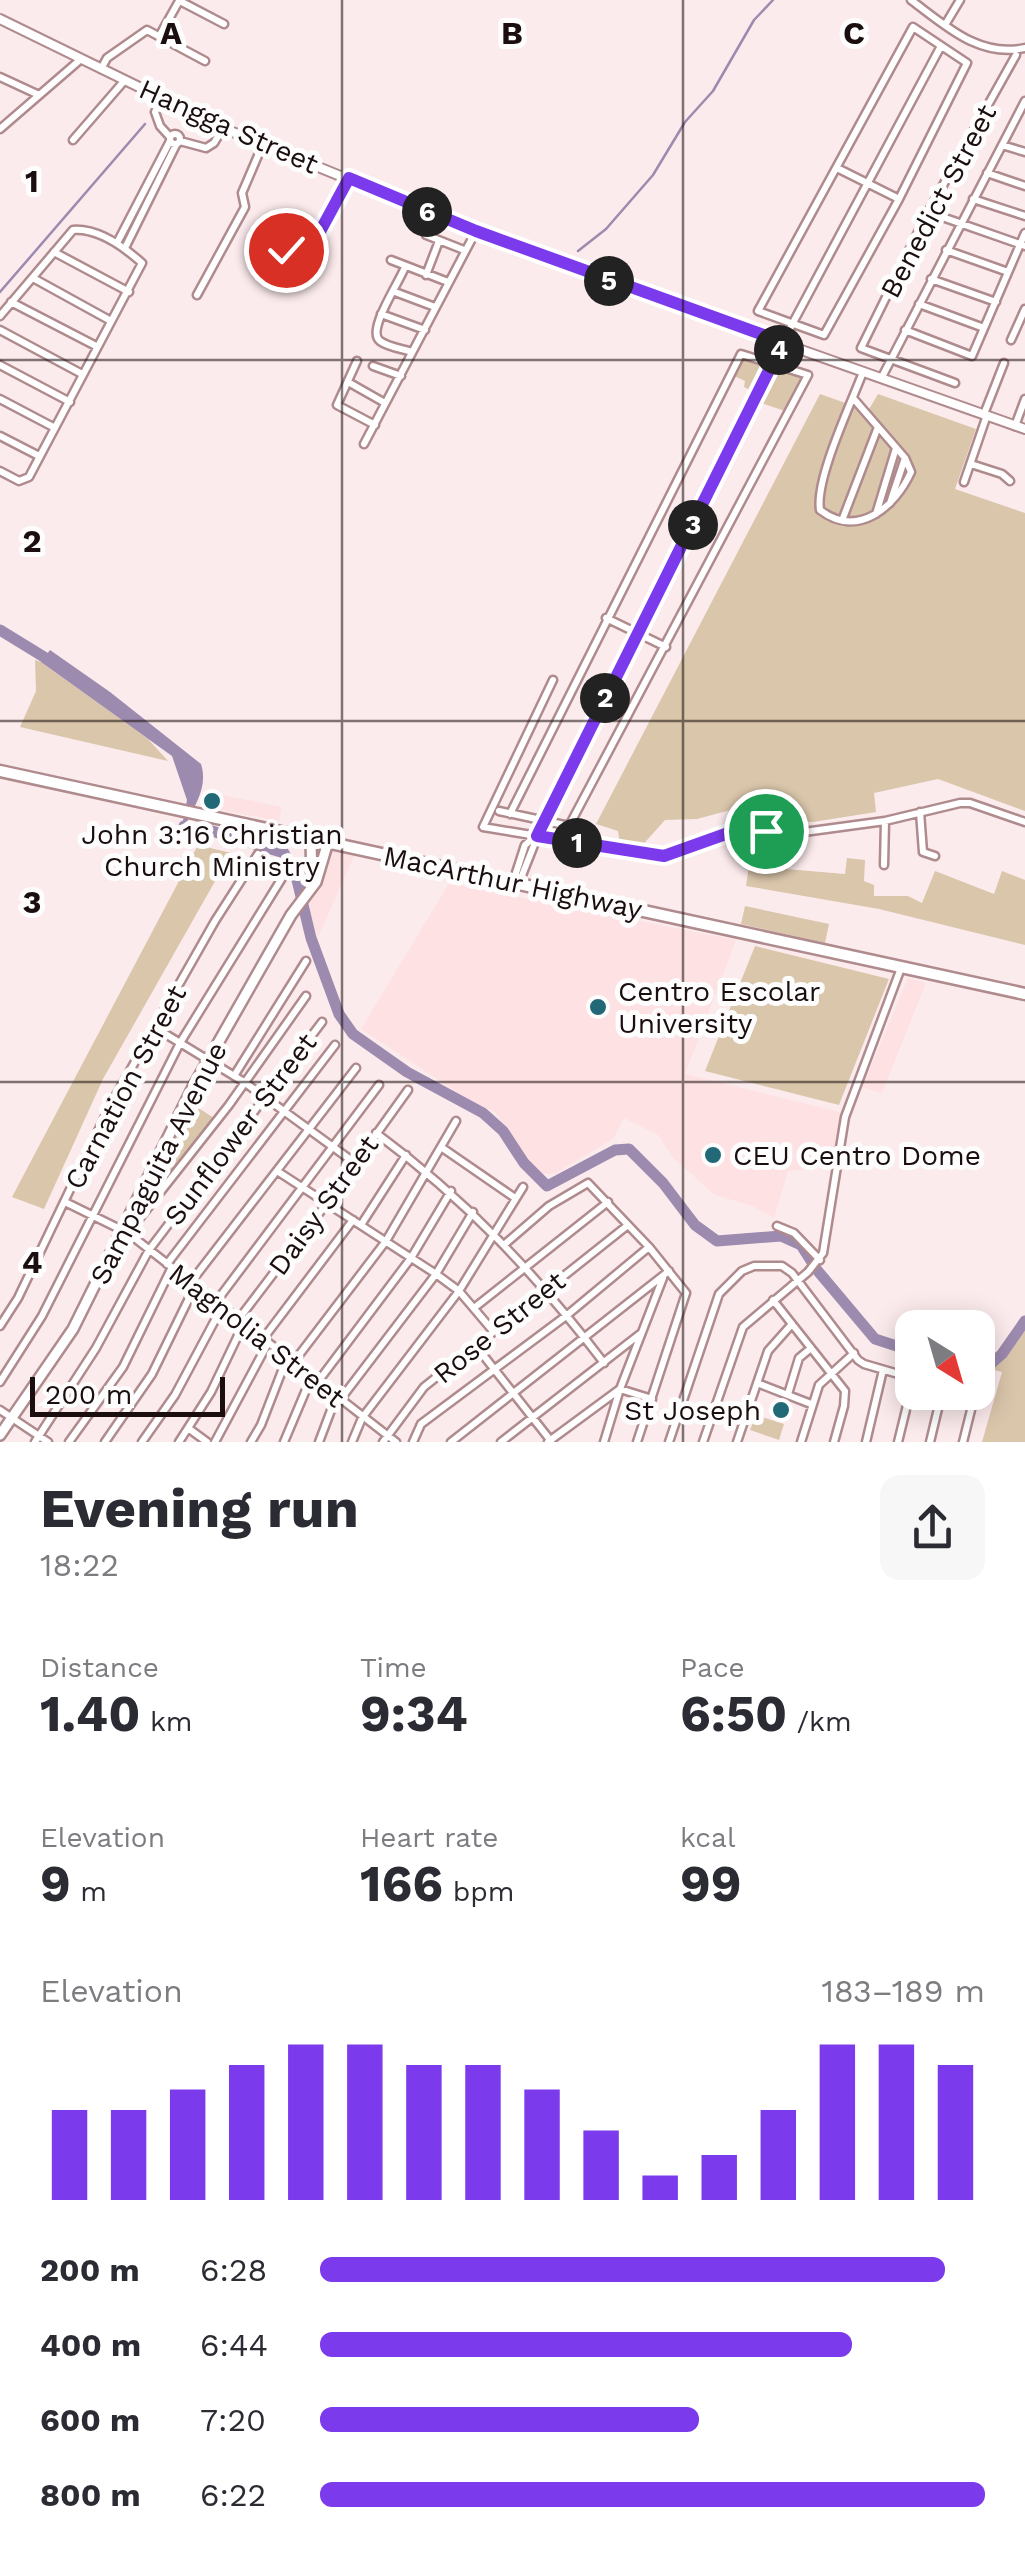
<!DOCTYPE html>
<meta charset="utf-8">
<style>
:root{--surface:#fff;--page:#f7f7f7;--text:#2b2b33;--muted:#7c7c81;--accent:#7c3aed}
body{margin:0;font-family:"Work Sans",sans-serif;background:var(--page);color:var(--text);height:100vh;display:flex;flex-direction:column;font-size:38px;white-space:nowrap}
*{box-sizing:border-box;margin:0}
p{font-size:32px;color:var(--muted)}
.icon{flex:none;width:55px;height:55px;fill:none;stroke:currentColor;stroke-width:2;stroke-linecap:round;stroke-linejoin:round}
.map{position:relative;height:1442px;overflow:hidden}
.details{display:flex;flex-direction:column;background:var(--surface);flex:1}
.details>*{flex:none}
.needle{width:65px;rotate:143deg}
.buttons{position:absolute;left:895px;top:1310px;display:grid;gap:20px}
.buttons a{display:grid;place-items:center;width:100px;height:100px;border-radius:20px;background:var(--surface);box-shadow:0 5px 25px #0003;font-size:50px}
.scale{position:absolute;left:30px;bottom:25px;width:195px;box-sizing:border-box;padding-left:10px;border:5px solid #1a0e0f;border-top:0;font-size:28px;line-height:35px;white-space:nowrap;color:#1a0e0f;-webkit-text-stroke:8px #fdfdfd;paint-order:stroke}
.pin{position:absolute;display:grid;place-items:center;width:85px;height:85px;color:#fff;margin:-42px;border:5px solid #fff;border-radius:50%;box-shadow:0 2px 10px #0007}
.km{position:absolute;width:50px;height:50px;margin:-25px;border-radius:50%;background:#222;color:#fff;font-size:28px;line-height:50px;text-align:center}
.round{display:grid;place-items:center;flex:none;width:105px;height:105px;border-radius:20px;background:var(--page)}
.summary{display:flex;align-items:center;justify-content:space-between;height:170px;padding:0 40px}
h1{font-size:55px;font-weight:700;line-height:75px}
.figures{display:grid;grid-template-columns:repeat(3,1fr);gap:15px;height:170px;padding:10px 40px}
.figures div{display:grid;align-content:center}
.figures b{font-size:50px;font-weight:700}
.figures small{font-size:28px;font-weight:400}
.figures p{font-size:28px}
.chart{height:280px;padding:20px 40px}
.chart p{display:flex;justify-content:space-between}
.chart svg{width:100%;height:180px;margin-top:10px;stroke:var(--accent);stroke-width:6}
ul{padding:0 40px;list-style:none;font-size:32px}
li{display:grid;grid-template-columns:160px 120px 1fr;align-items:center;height:75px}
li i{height:25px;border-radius:12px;background:var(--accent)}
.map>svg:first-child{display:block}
.built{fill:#fee1e3}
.green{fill:#dac6ab}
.water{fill:#9d8aaf}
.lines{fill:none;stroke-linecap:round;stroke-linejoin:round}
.stream{stroke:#9d8aaf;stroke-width:2.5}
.river{stroke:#9d8aaf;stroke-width:11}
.minor-casing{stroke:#af8b8e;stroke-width:11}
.tertiary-casing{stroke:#af8b8e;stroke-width:12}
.secondary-casing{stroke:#af8b8e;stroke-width:14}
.trunk-casing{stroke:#af8b8e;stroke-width:15}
.minor{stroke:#fff;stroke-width:6}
.tertiary{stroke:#fff;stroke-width:8}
.secondary{stroke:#fff;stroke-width:9}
.trunk{stroke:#fff;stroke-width:10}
.route-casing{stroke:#fff;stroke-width:20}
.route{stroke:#7c3aed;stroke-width:12}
.grid{fill:none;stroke:#1a0e0f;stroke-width:2.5;stroke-opacity:0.55}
.poi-dot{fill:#226977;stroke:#fdfdfd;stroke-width:4}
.labels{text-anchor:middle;stroke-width:10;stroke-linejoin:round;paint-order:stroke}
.street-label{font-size:28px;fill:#1a0e0f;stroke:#fdfdfd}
.poi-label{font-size:28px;fill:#1a0e0f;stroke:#fdfdfd;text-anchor:start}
.grid-label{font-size:32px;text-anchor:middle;font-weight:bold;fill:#1a0e0f;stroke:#fdfdfd;stroke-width:10;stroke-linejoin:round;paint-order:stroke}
</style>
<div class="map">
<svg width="1025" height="1442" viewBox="0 0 1025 1442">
<rect width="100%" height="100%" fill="#fcebed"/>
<path class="built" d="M207 792 282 807 279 821 204 807Z
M332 850 355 854 318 937 306 901Z
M449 883 736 940 685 1074 840 1112 832 1167 788 1171 774 1218 750 1205 715 1195 673 1158 658 1135 624 1118 613 1139 554 1174H541L529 1167 495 1112 469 1100 361 1029Z
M908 978 926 983 882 1093 862 1087Z"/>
<path class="green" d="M745 357 768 364 754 392 744 387 745 381 734 376Z
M778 367 802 376 785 411 761 403Z
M820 394 868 411 878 394 976 429 955 489 1025 513V811L938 779 874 793 876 812 813 822 770 820 753 804 697 819 665 820 639 849 620 845 618 831 596 824Z
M35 660 41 662 148 739 168 761 20 727 36 691Z
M198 845 231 853 103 1079 44 1209 12 1197Z
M847 858 865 860 864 881 874 885V896H908L922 903 935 871 994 894 1002 871 1025 880V945L879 909 746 886 749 866 845 874Z
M745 906 829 924 825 943 741 924Z
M755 946 889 979 839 1105 705 1071Z
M189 1102 214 1118 163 1184 152 1180Z
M1025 1330V1442H982L1002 1372 990 1369Z
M756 1415 784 1424 779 1440 750 1430Z"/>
<path class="water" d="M50 650 110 692 201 764C208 786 196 803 187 822L195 830 194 835 182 826 187 800 172 756 41 662Z"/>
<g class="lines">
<path class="stream" d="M578 251 606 229 653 175 685 122 713 91 754 20 773 0
M0 292 145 124"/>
<path class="river" d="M0 630 57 665
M184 826 191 831H212L284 853 297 880 311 938 339 1014 353 1034 407 1072 483 1113 503 1131 524 1163 547 1186 615 1150 629 1149 663 1183 695 1225 717 1241 781 1236 801 1245 817 1270 875 1339 912 1351
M978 1367 985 1369 1002 1354 1025 1321"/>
<defs>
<path id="minor" d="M911 0C946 26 979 58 1025 48
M180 1 224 24
M945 25 960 0
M913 27 967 63 899 199 824 335 758 311Z
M160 35 179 1
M101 69 107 58 147 30 205 61
M0 77 39 95
M162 99 155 112 160 126 170 137
M0 129 81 59
M170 139a5 5 0 1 1 10 0a5 5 0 1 1-10 0Z
M73 140 125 80
M180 141 206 148 214 143 223 128
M1002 145 1025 152
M837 168 899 199
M987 173 1025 186
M973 199 1025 216
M928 212 1025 246
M426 235 464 250
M117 243 170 141
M125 248 176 145
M285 250 301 255 310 250 349 179
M946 250 1008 272
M54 252 129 292
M391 260 448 282
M405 267C399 283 366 331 380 341 388 347 403 349 412 352
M426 275 439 241
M33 278 111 321
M931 279 996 302
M395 292 435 307
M197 295 245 207 242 193 263 144
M11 302 96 346
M919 304 984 328
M381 314 425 330
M0 316 73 230C98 228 124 247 142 263L29 477 19 481 0 471
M0 330 82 374
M905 330 972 356 1025 233
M1011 340 1025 309
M357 361 337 405 375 425
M0 365 70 402
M373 366 401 376
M882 377 1025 101
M348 382 385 403
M955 383 861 348 928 212 1016 55
M853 398 905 458 911 472C895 507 858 539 820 510 815 479 851 404 863 372
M0 399 55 428
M984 414 1004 363
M1015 426 1025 399
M0 436 39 456
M364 444 476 231
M971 464 1002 474 1010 481
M964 482 987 415
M890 503 905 458
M876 514 896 448
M843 518 878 427
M606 618 666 647
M553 680 483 827 664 857 734 831 804 832 885 821 960 803H970L1025 822
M499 811C522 816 546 821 569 826L808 375 741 354 510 814
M920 812 923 852 935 856
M884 865 885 821
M513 882 525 845 536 836
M519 883 544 820 780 347 941 46
M154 1027 244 1082 355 1163
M234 1076 306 961
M376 1133C465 1199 537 1275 604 1363
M441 1147 515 1198
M277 1171 436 1274 459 1291 493 1331
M65 1202 128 1233 396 1442
M361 1225 406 1155
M777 1226 794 1233 820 1260
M128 1233 229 1105 306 996
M505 1244 549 1206 588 1183 649 1247 686 1293 637 1442
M167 1264 335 1045
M191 1282 356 1068
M773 1300 845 1391 844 1406 834 1442
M216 1302 379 1085
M474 1308 608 1202
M238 1320 327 1203 408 1090
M0 1326 18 1298 111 1104 215 921 258 854
M263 1339 353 1220
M476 1346 551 1441
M293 1363 386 1241 456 1121
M0 1382 42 1316 180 1043 282 878
M317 1383 411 1258 451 1191
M757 1383 811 1404
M957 1392 974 1398 963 1442
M788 1394 799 1358 811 1348
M340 1400 436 1274 473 1212
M0 1410 48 1442
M188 1428 207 1442
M35 1442 96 1348 149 1250 322 1022
M69 1442 123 1367 172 1267
M105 1442 152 1374 195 1286
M142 1442 175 1395 222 1307
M179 1442 211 1392 243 1325
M215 1442 268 1343
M251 1442 261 1425 287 1358
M284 1442 311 1378
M319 1442 336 1397
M352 1442 362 1418 459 1291 523 1187
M383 1442 424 1387 628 1225
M413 1442 421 1424 566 1316 649 1247
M451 1442 669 1271
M501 1442 640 1334
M548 1442 620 1389 652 1399
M604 1442 620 1389 663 1278
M669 1442 719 1294 742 1271 754 1266H782L792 1273 858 1360 864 1364 912 1378
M703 1442 743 1327 808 1272 823 1253 845 1117 901 968
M737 1442 768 1351 792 1324
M801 1442 819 1385 854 1353
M866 1442 883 1370
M898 1442 912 1385
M930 1442 942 1392"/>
<path id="tertiary" d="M0 19 223 128 416 207 657 299 1025 429"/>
<path id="secondary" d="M311 839 312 885
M0 1435 73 1329 193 1087 291 915 316 882 328 842"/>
<path id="trunk" d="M0 771 1025 994"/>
</defs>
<use href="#minor" class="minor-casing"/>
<use href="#tertiary" class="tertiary-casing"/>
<use href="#secondary" class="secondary-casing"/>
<use href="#trunk" class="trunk-casing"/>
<use href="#minor" class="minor"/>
<use href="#tertiary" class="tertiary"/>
<use href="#secondary" class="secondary"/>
<use href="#trunk" class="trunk"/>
</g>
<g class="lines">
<defs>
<path id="route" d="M286 250 301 255 310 250 349 178 476 231 783 342 537 836 664 856 734 831H766"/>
</defs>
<use href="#route" class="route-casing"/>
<use href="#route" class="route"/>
</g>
<path class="grid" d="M342 0V1442M683 0V1442M0 360H1025M0 721H1025M0 1082H1025"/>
<g class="poi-dot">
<circle cx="212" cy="801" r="10"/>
<circle cx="598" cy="1007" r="10"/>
<circle cx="713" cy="1155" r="10"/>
<circle cx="781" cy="1410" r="10"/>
</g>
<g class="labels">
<g class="street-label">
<text transform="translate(229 126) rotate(24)" y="10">Hangga Street</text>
<text transform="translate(938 201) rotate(-62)" y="10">Benedict Street</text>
<text transform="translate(513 882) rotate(12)" y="10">MacArthur Highway</text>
<text transform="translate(125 1087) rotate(-62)" y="10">Carnation Street</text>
<text transform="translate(240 1129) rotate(-53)" y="10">Sunflower Street</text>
<text transform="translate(158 1163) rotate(-63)" y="10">Sampaguita Avenue</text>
<text transform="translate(323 1205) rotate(-54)" y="10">Daisy Street</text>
<text transform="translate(499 1327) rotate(-39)" y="10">Rose Street</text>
<text transform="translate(257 1335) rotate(38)" y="10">Magnolia Street</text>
</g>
<g class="poi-label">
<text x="212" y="844" text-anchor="middle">John 3:16 Christian<tspan x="212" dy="32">Church Ministry</tspan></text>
<text x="618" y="1001">Centro Escolar<tspan x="618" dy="32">University</tspan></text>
<text x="733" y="1165">CEU Centro Dome</text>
<text x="761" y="1420" text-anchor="end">St Joseph</text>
</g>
</g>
<g class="grid-label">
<text x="171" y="44">A</text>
<text x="512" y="44">B</text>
<text x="854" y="44">C</text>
<text x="32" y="192">1</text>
<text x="32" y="552">2</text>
<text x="32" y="913">3</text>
<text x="32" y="1273">4</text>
</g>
</svg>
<div class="buttons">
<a><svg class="needle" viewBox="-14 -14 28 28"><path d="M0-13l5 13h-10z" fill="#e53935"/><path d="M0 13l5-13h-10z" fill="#7c7c81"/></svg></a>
</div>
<div class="scale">200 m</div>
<div class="pin" style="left:766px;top:831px;background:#1e9e55"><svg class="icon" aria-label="arrive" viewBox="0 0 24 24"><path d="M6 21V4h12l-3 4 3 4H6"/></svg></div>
<div class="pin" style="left:286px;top:250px;background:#d93025"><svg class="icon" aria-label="check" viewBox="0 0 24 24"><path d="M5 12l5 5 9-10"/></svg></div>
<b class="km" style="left:577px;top:843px">1</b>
<b class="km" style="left:605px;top:698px">2</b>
<b class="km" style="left:693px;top:525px">3</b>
<b class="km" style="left:779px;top:350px">4</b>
<b class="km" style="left:609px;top:281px">5</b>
<b class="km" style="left:427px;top:212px">6</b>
</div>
<section class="details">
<div class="summary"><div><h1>Evening run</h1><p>18:22</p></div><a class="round"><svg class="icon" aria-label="share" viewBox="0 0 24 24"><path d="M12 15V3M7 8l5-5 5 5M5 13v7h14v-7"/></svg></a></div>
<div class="figures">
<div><p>Distance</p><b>1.40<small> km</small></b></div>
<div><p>Time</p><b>9:34</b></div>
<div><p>Pace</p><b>6:50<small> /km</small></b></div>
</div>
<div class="figures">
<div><p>Elevation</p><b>9<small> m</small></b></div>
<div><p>Heart rate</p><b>166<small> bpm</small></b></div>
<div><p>kcal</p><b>99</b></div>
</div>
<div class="chart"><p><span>Elevation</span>183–189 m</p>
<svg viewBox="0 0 160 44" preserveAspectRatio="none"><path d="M5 44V22M15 44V22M25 44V17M35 44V11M45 44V6M55 44V6M65 44V11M75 44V11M85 44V17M95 44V27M105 44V38M115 44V33M125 44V22M135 44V6M145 44V6M155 44V11"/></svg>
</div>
<ul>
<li><b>200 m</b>6:28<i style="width:94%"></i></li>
<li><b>400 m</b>6:44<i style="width:80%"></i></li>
<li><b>600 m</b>7:20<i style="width:57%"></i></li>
<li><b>800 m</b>6:22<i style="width:100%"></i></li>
</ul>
</section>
